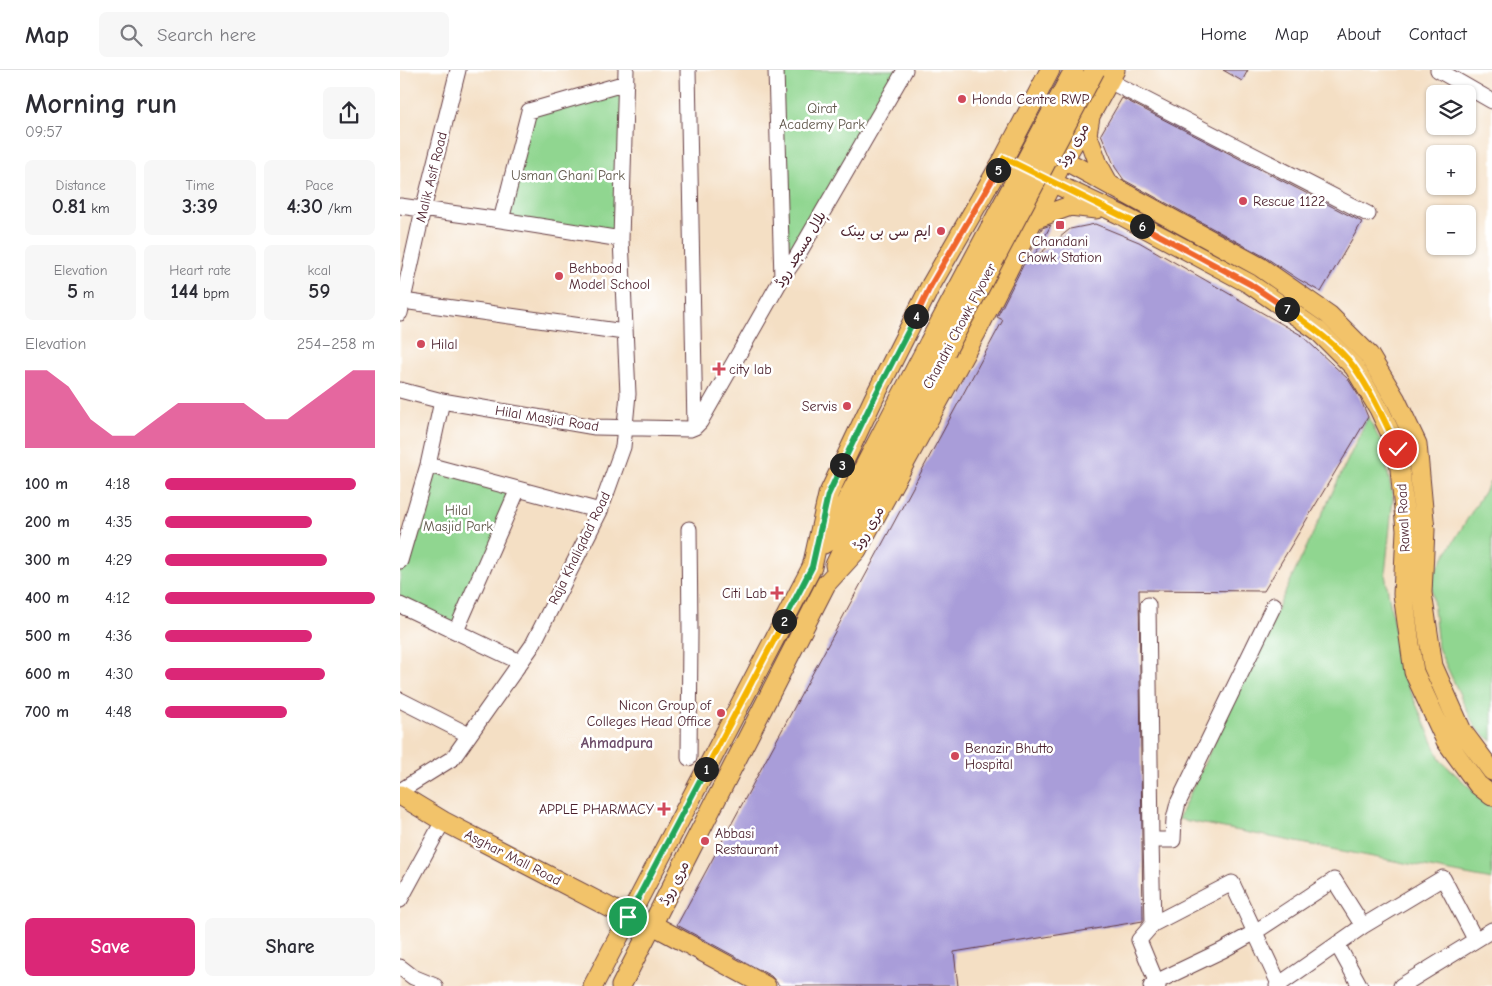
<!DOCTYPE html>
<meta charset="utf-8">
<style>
:root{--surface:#fff;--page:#f7f7f7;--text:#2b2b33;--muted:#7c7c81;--line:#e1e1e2;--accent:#db2777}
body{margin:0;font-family:"Comic Neue","Playpen Sans Arabic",sans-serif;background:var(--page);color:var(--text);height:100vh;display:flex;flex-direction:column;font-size:19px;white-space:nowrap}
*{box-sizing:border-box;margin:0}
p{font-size:16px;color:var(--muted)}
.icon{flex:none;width:28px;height:28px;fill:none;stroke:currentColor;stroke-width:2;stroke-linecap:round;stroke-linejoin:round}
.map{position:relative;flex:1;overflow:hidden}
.sheet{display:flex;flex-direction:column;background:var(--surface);width:400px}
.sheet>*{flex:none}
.controls{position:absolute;left:1026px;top:15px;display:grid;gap:10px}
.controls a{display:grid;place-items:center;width:50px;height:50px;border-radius:8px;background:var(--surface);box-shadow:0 1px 4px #0004;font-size:25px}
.pin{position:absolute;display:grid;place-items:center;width:42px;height:42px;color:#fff;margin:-21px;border:2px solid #fff;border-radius:50%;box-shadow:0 1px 5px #0007}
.km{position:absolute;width:25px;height:25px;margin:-12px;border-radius:50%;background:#222;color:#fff;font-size:14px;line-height:25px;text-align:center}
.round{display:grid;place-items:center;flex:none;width:52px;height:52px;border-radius:8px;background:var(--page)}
.head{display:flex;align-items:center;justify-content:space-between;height:85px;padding:0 25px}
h1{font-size:28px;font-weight:700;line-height:38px}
.stats{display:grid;grid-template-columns:repeat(3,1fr);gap:8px;height:85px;padding:5px 25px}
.stats div{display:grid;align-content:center;border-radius:8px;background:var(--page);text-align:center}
.stats b{font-size:21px;font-weight:700}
.stats small{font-size:14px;font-weight:400}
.stats p{font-size:14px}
.chart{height:140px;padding:10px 25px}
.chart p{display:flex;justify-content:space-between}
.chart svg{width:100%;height:90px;margin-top:5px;fill:var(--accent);opacity:.7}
.cta{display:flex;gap:10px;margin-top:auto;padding:10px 25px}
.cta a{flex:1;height:58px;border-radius:8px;background:var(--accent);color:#fff;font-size:20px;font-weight:700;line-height:58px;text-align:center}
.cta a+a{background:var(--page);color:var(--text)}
ul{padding:0 25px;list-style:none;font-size:16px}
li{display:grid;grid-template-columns:80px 60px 1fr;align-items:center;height:38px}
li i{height:12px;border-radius:6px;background:var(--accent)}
header{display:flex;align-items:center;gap:30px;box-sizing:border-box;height:70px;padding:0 25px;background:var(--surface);border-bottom:1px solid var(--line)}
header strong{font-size:24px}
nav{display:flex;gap:28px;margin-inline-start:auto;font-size:18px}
.search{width:350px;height:45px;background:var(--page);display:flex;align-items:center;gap:12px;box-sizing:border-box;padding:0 18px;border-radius:8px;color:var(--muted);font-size:19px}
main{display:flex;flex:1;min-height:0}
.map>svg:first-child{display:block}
.green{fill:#90d690;stroke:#6d7a5e}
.building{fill:#a99dd9}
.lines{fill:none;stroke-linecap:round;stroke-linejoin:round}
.minor-casing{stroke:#643c42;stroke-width:17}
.major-casing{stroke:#643c42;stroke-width:21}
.minor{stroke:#fff;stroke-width:15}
.major{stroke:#f2c36a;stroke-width:19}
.major-bridge-casing{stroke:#643c42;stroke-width:21;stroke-linecap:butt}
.major-bridge{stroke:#f2c36a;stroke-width:19}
.split-1-casing{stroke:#fff;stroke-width:10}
.split-2-casing{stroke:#fff;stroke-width:10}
.split-3-casing{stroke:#fff;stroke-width:10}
.split-4-casing{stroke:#fff;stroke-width:10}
.split-5-casing{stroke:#fff;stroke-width:10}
.split-6-casing{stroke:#fff;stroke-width:10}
.split-7-casing{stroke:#fff;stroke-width:10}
.split-8-casing{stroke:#fff;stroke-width:10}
.split-1{stroke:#22a559;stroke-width:6}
.split-2{stroke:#f5b400;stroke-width:6}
.split-3{stroke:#22a559;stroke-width:6}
.split-4{stroke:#22a559;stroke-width:6}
.split-5{stroke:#f0652b;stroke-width:6}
.split-6{stroke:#f5b400;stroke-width:6}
.split-7{stroke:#f0652b;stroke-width:6}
.split-8{stroke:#f5b400;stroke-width:6}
.poi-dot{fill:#d1495b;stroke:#fff;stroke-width:2}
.labels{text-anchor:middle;stroke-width:5;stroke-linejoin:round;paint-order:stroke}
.poi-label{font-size:14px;fill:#4a1f2b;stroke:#fff;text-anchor:start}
.park-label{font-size:14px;fill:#5f5649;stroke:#fff}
.street-label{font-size:14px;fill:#4a1f2b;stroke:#fff}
.neighbourhood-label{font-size:15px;font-weight:bold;fill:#6b4b68;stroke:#fff}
</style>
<header>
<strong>Map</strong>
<div class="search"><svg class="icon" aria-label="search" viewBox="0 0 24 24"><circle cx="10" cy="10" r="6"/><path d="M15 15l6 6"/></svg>Search here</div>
<nav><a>Home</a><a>Map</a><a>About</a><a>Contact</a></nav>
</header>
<main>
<section class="sheet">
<div class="head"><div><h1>Morning run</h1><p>09:57</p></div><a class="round"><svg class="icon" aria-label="share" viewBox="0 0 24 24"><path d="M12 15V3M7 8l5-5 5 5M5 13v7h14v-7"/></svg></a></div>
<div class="stats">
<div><p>Distance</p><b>0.81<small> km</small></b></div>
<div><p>Time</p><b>3:39</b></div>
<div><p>Pace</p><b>4:30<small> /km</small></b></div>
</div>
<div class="stats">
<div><p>Elevation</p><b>5<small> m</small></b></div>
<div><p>Heart rate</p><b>144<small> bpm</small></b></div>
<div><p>kcal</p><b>59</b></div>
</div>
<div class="chart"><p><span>Elevation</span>254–258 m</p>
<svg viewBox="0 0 160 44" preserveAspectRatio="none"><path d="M0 44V6L10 6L20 14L30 30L40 38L50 38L60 30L70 22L80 22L90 22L100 22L110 30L120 30L130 22L140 14L150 6L160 6V44z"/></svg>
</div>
<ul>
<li><b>100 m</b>4:18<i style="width:91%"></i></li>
<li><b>200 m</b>4:35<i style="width:70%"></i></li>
<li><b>300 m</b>4:29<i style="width:77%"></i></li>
<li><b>400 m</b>4:12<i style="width:100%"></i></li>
<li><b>500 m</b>4:36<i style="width:70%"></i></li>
<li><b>600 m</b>4:30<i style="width:76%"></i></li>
<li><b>700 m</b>4:48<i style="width:58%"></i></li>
</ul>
<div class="cta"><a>Save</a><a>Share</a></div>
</section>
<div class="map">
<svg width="1092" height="916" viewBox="0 0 1092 916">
<rect width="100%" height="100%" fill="#fff"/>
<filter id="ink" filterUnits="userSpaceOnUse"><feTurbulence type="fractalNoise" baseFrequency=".02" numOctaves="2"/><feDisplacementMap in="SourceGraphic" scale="10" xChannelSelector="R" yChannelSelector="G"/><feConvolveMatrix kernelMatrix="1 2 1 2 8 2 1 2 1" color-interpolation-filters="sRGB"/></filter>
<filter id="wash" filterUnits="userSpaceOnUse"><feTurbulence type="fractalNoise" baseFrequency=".0096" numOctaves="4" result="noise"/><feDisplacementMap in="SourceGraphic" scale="20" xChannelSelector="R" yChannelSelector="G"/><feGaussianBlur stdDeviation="1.12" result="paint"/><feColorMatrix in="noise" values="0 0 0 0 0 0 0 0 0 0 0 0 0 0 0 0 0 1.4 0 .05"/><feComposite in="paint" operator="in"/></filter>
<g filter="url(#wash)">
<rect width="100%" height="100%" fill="#f4dfc4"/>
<path class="green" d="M374 0H504L382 208Z
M226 13 218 167 101 150 129 41Z
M968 347 982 374 993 428 985 504 1002 602 1041 691 1079 726 1092 736V810L778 749Z
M28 395 118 419 56 561 0 535V491Z
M1092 409V671L1075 657 1038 578 1031 508Z"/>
<g id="blocks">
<path class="building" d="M823 0H848L842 11Z
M722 28 962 152 921 222 898 209 865 187 724 110 715 97 701 64Z
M695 154 739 172 901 265 948 309 960 328 968 347 864 521 739 520 743 851 554 882 558 916H380L371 906 277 855 603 250 597 247 642 158 651 155 632 190 670 159Z"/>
</g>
</g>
<g filter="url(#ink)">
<use href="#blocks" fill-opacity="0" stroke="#643c42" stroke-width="1"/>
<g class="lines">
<defs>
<path id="minor" d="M288 0 295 357
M376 0 382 208
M1038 0 1092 31
M709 11 968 144
M0 136 101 150 221 169
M101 150 129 41 226 13
M3 231 224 262
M0 243 23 140 58 0
M0 320 42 331 195 357 290 359 295 357
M295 357 300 352 382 208 396 188 505 0
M28 395 200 441
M289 459 290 562 289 688
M0 491 28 395 42 331
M0 535 120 592
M748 535 751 770 753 854 739 870 758 916
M56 561 118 419
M0 630 69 665
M0 721 53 688 132 576 200 441 223 377 228 324 221 169 226 0
M751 770H773L774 749 778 733 874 535
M0 830 43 751
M753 854 832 813 880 916
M937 874 960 916
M0 897 13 907 35 916
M751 916 756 912 823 880 855 862 934 810 963 856
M877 916 963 856 1043 808 1075 869
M1001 916 1092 860"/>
<path id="major" d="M690 47 687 64 698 94 709 114
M653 84 860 197 929 245 969 285 996 330 1017 374 1025 460 1022 523 1033 596 1062 661 1092 701
M641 107 719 144 850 214 917 260 954 297 979 339 998 379 1006 460 1003 524 1014 602 1046 671 1078 715 1092 726
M634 149 670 136 696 139
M424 474 529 273
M435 495 465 432 546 281
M0 725 43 751 228 847
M253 855 366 916
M193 916 412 497 428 425 474 328 531 215 604 88 650 0
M221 916 426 514 457 480 576 263 664 89 690 46 715 0"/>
</defs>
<use href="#minor" class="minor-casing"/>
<use href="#major" class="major-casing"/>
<use href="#minor" class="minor"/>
<use href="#major" class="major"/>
<defs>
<path id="major-bridge" d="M529 273 674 0
M546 281 695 0"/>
</defs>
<use href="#major-bridge" class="major-bridge-casing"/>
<use href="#major-bridge" class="major-bridge"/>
</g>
</g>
<g class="lines" filter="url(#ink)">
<defs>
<path id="split-1" d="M228 847 306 699"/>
<path id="split-2" d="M306 699 384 551"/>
<path id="split-3" d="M384 551 412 497 428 425 442 395"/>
<path id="split-4" d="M442 395 474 328 516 246"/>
<path id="split-5" d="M516 246 531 215 598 100"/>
<path id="split-6" d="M598 100 604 88 742 156"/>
<path id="split-7" d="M742 156 850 214 887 239"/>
<path id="split-8" d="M887 239C909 255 938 275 954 297 972 322 985 352 998 379"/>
</defs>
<use href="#split-1" class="split-1-casing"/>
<use href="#split-2" class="split-2-casing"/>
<use href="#split-3" class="split-3-casing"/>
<use href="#split-4" class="split-4-casing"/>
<use href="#split-5" class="split-5-casing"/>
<use href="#split-6" class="split-6-casing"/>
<use href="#split-7" class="split-7-casing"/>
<use href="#split-8" class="split-8-casing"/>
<use href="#split-1" class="split-1"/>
<use href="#split-2" class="split-2"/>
<use href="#split-3" class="split-3"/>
<use href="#split-4" class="split-4"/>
<use href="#split-5" class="split-5"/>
<use href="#split-6" class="split-6"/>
<use href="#split-7" class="split-7"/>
<use href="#split-8" class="split-8"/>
</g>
<g class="poi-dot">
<circle cx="562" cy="29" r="5"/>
<circle cx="843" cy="131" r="5"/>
<rect x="655" y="150" width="10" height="10" rx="2.5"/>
<circle cx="541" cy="161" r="5"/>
<circle cx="159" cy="206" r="5"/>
<circle cx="21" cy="274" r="5"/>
<path d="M316.5 291.5h5v5h5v5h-5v5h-5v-5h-5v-5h5z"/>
<circle cx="447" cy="336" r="5"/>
<path d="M374.5 515.5h5v5h5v5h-5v5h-5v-5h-5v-5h5z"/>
<circle cx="321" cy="643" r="5"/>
<circle cx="555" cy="686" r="5"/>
<path d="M261.5 731.5h5v5h5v5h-5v5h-5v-5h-5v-5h5z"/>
<circle cx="305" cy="771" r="5"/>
</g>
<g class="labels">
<g class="poi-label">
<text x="572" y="34">Honda Centre RWP</text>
<text x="853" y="136">Rescue 1122</text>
<text x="531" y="166" text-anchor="end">ایم سی بی بینک</text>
<text x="660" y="176" text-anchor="middle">Chandani<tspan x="660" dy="16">Chowk Station</tspan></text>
<text x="169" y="203">Behbood<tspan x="169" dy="16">Model School</tspan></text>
<text x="31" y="279">Hilal</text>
<text x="329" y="304">city lab</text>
<text x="437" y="341" text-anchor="end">Servis</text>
<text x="367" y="528" text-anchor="end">Citi Lab</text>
<text x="311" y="640" text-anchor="end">Nicon Group of<tspan x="311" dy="16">Colleges Head Office</tspan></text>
<text x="565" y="683">Benazir Bhutto<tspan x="565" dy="16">Hospital</tspan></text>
<text x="254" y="744" text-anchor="end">APPLE PHARMACY</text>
<text x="315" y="768">Abbasi<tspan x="315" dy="16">Restaurant</tspan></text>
</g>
<g class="park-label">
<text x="422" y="43">Qirat<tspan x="422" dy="16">Academy Park</tspan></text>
<text x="168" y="110">Usman Ghani Park</text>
<text x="58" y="445">Hilal<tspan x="58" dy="16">Masjid Park</tspan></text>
</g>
<g class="street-label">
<text transform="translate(673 75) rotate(-60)" y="5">مری روڈ</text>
<text transform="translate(31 107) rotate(-76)" y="5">Malik Asif Road</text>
<text transform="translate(400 179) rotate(-59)" y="5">ہلال مسجد روڈ</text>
<text transform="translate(559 256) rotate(-62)" y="5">Chandni Chowk Flyover</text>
<text transform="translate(147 348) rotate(9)" y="5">Hilal Masjid Road</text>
<text transform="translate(1003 448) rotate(-93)" y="5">Rawal Road</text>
<text transform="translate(468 458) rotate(-60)" y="5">مری روڈ</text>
<text transform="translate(179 478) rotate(-64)" y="5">Raja Khaliqdad Road</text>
<text transform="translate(113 787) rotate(27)" y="5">Asghar Mall Road</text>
<text transform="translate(274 813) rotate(-63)" y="5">مری روڈ</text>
</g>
<g class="neighbourhood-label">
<text x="217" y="678">Ahmadpura</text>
</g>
</g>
</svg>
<div class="controls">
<a><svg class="icon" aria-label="layers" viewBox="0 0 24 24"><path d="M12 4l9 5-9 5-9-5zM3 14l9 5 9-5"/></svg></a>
<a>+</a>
<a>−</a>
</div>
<div class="pin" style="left:228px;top:847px;background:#1e9e55"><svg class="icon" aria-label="arrive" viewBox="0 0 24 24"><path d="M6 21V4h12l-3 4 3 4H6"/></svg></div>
<div class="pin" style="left:998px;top:379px;background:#d93025"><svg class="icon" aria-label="check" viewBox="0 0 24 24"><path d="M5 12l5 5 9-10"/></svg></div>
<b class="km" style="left:306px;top:699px">1</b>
<b class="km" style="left:384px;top:551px">2</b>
<b class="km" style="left:442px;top:395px">3</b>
<b class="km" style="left:516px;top:246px">4</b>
<b class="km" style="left:598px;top:100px">5</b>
<b class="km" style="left:742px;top:156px">6</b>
<b class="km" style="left:887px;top:239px">7</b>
</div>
</main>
